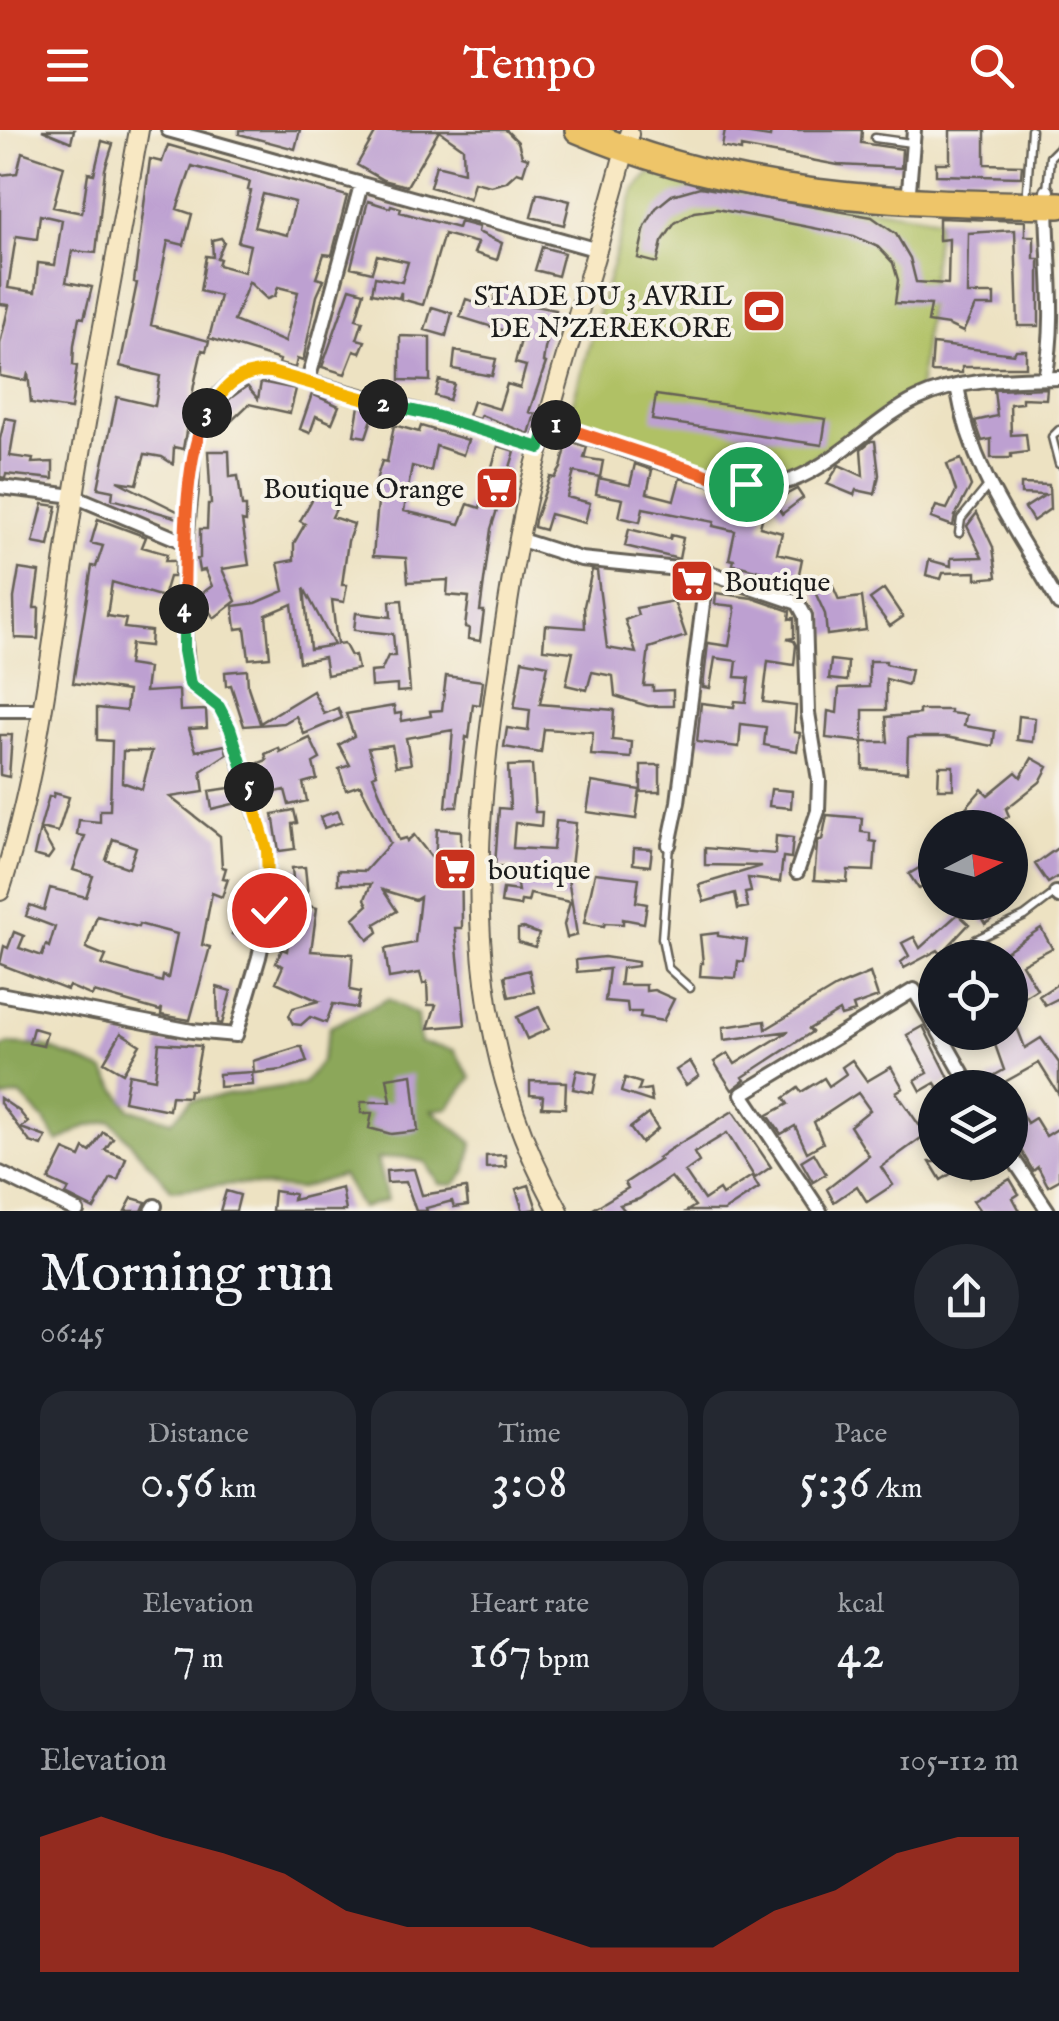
<!DOCTYPE html>
<meta charset="utf-8">
<style>
:root{--surface:#171b24;--page:#242831;--text:#f1f3f6;--muted:#9ea1a6;--accent:#c8321e}
body{margin:0;font-family:"IM FELL English",serif;background:var(--page);color:var(--text);height:100vh;display:flex;flex-direction:column;font-size:38px;white-space:nowrap}
*{box-sizing:border-box;margin:0}
p{font-size:32px;color:var(--muted)}
.icon{flex:none;width:55px;height:55px;fill:none;stroke:currentColor;stroke-width:2;stroke-linecap:round;stroke-linejoin:round}
.map{position:relative;height:1081px;overflow:hidden}
.drawer{display:flex;flex-direction:column;background:var(--surface);flex:1}
.drawer>*{flex:none}
.needle{width:65px;rotate:84deg}
.fabs{position:absolute;left:918px;top:680px;display:grid;gap:20px}
.fabs a{display:grid;place-items:center;width:110px;height:110px;border-radius:50%;background:var(--surface);box-shadow:0 5px 15px #0003;font-size:50px}
.pin{position:absolute;display:grid;place-items:center;width:85px;height:85px;color:#fff;margin:-42px;border:5px solid #fff;border-radius:50%;box-shadow:0 2px 10px #0007}
.km{position:absolute;width:50px;height:50px;margin:-25px;border-radius:50%;background:#222;color:#fff;font-size:28px;line-height:50px;text-align:center}
.round{display:grid;place-items:center;flex:none;width:105px;height:105px;border-radius:52px;background:var(--page)}
.overview{display:flex;align-items:center;justify-content:space-between;height:170px;padding:0 40px}
h1{font-size:55px;font-weight:600;line-height:75px}
.stats{display:grid;grid-template-columns:repeat(3,1fr);gap:15px;height:170px;padding:10px 40px}
.stats div{display:grid;align-content:center;border-radius:25px;background:var(--page);text-align:center}
.stats b{font-size:50px;font-weight:600}
.stats small{font-size:28px;font-weight:400}
.stats p{font-size:28px}
.chart{height:280px;padding:20px 40px}
.chart p{display:flex;justify-content:space-between}
.chart svg{width:100%;height:180px;margin-top:10px;fill:var(--accent);opacity:.7}
header{display:flex;justify-content:space-between;align-items:center;height:130px;padding:0 40px;background:var(--accent);color:#fff;font-size:45px;font-weight:600}
.map>svg:first-child{display:block}
.green{fill:#b0c165;stroke:#666e40;stroke-width:2.5}
.forest{fill:#8ca75a;stroke:#54623b;stroke-width:2.5}
.building{fill:#bda0d1;fill-rule:evenodd}
.lines{fill:none;stroke-linecap:round;stroke-linejoin:round}
.lane-casing{stroke:#656156;stroke-width:11}
.street-casing{stroke:#656156;stroke-width:18}
.secondary-casing{stroke:#656156;stroke-width:22}
.highway-casing{stroke:#656156;stroke-width:30}
.lane{stroke:#fff;stroke-width:6}
.street{stroke:#fff;stroke-width:12}
.secondary{stroke:#f8e8c3;stroke-width:18}
.highway{stroke:#eec569;stroke-width:25}
.split-1-casing{stroke:#fff;stroke-width:20}
.split-2-casing{stroke:#fff;stroke-width:20}
.split-3-casing{stroke:#fff;stroke-width:20}
.split-4-casing{stroke:#fff;stroke-width:20}
.split-5-casing{stroke:#fff;stroke-width:20}
.split-6-casing{stroke:#fff;stroke-width:20}
.split-1{stroke:#f0652b;stroke-width:12}
.split-2{stroke:#22a559;stroke-width:12}
.split-3{stroke:#f5b400;stroke-width:12}
.split-4{stroke:#f0652b;stroke-width:12}
.split-5{stroke:#22a559;stroke-width:12}
.split-6{stroke:#f5b400;stroke-width:12}
.labels{text-anchor:middle;stroke-width:8;stroke-linejoin:round;paint-order:stroke}
.poi-label{font-size:28px;fill:#1c1c1c;stroke:#f7f3e8;text-anchor:end}
</style>
<header><svg class="icon" aria-label="menu" viewBox="0 0 24 24"><path d="M4 6h16M4 12h16M4 18h16"/></svg>Tempo<svg class="icon" aria-label="search" viewBox="0 0 24 24"><circle cx="10" cy="10" r="6"/><path d="M15 15l6 6"/></svg></header>
<div class="map">
<svg width="1059" height="1081" viewBox="0 0 1059 1081">
<rect width="100%" height="100%" fill="#f7f3e8"/>
<filter id="ink" filterUnits="userSpaceOnUse"><feTurbulence type="fractalNoise" baseFrequency=".01" numOctaves="2"/><feDisplacementMap in="SourceGraphic" scale="20" xChannelSelector="R" yChannelSelector="G"/><feConvolveMatrix kernelMatrix="1 2 1 2 8 2 1 2 1" color-interpolation-filters="sRGB"/></filter>
<filter id="wash" filterUnits="userSpaceOnUse"><feTurbulence type="fractalNoise" baseFrequency=".0048" numOctaves="4" result="noise"/><feDisplacementMap in="SourceGraphic" scale="40" xChannelSelector="R" yChannelSelector="G"/><feGaussianBlur stdDeviation="2.25" result="paint"/><feColorMatrix in="noise" values="0 0 0 0 0 0 0 0 0 0 0 0 0 0 0 0 0 1.4 0 .05"/><feComposite in="paint" operator="in"/></filter>
<g filter="url(#wash)">
<rect width="100%" height="100%" fill="#ede2c2"/>
<path class="green" d="M650 43 938 89 919 259 785 345 718 341 594 300 570 282 634 60Z"/>
<path class="forest" d="M388 869 417 885 420 913 454 920 471 948 448 978 432 980 473 1013 467 1040 454 1055 439 1054 425 1032 402 1027 377 1029 387 1070 361 1078 342 1045 298 1059 237 1054 172 1060 111 991 85 997 58 1012 45 991 20 965 0 969V918L9 914 43 916 72 927 104 941 130 979 172 991 191 970 303 954 321 931 330 897Z"/>
<g id="blocks">
<path class="building" d="M42 0H74L71 12Z
M239 0H300L295 19 239 4Z
M377 0H506L518 12 522 26 528 28 523 44 517 42 506 52 491 56 474 52 469 71V68L430 57 436 35 464 42 463 18 439 1 407 56 383 50 357 35Z
M725 0 770 7 771 0H862L861 13 902 19 901 38 838 35 741 17V21L722 17Z
M950 0H985V34L1022 35 1021 47 936 45V33H950Z
M102 11 113 14 105 39 96 123 72 121 66 152 92 157 84 188 79 187 74 215 73 235 77 236 71 279 31 273 28 242 26 251 0 246V214L9 175 0 174V45L17 43 22 22 64 36 53 77 82 83 88 43 94 44ZM40 85 62 90 55 135 38 133 35 162 8 158 16 106 37 109Z
M168 15 347 66 332 125 324 124 316 148 324 150 317 166 303 231 297 229 295 238 279 234 280 230 209 208 220 166 200 161 206 126 213 127 212 110 221 108 224 112 217 128 220 129 218 135 244 142 250 115 238 112 251 61 248 60 250 52 192 36 177 79 192 84 184 115 168 111 151 195 209 211 206 221 202 220 194 255 183 319 174 317 173 334 162 327 145 324 137 354 117 351 179 382 178 388 112 369 113 361 98 358 117 267 155 276 160 246 120 236 137 153 134 152 150 29 162 32ZM263 64 295 72 287 105 254 97ZM249 152 267 169 275 166 278 157 298 162 285 212 234 191Z
M700 57 872 87 896 104 910 128 916 152 948 154 949 109 939 110V88L1025 91V106H1034V129H1039V196H1018L1015 100 968 103 967 164H994V176H975L963 202 948 195 928 192 931 175 895 173 898 150 893 133 878 117 854 106 717 79 694 82 675 93 662 112 657 133 638 128 645 97 656 78 672 65Z
M537 63 570 71 564 95 531 87Z
M368 71 390 78 391 75 401 78 400 82 458 98 460 92 479 97 478 102 502 113 497 130 474 123 478 113 444 104 423 175 401 169V162L399 168 372 163 375 147 402 152 408 132 377 125 372 142 351 137Z
M542 117 564 123 558 146 535 140Z
M498 155 516 160 513 172 556 180 545 219 543 232 546 233 529 282 535 284 529 304 481 285 479 289 468 286 473 271 499 279 507 254 520 258 526 236 515 233 522 206 460 187 466 169 492 177Z
M350 158 364 162 356 189 363 191 357 209 365 211 360 223 354 221 345 244 322 237Z
M432 177 452 183 446 206 425 200Z
M400 206 430 207V251L400 250Z
M933 214 1014 224 1016 220H1026V237H962V243L931 242Z
M455 221 496 229 492 246 453 239Z
M439 250 454 254 449 270 435 266Z
M261 252 296 259 290 283 249 274 226 296 215 288 228 270 247 256 258 269Z
M1047 258 1046 269 1022 268V273L1010 274 1011 305 1026 304 1028 322 1011 324V328H991V309L982 311 975 291 997 286 994 260Z
M312 264 339 276 332 293 316 286 310 303 300 299Z
M656 265 826 289 822 315 652 290Z
M359 276 375 280 366 307 354 305Z
M5 288 16 290 10 326 33 329 32 333 53 332V349L6 344 5 348 0 347V309Z
M394 295 419 302 421 296 468 310 463 325 436 316 431 341 412 336 404 381 460 394 468 374 480 378 498 316 515 321 491 399 480 481H484L480 511 468 509 469 498 465 497 469 467 447 465 448 450 408 452 406 428 373 426 379 361H376L377 347 382 331 387 332Z
M568 310 587 317 584 328 603 331 600 347 574 342 567 367 590 373 585 393 550 384 545 400 534 397 535 390 550 347 555 348 561 338Z
M871 311H875L879 345 875 364 856 360 854 365 827 354 839 335 863 346 861 319Z
M208 321H229L230 347 238 346 242 376H246V392L242 391 249 435 222 439 236 471 214 488 198 466 212 456 205 440 199 441 197 429 200 428V399H207L208 374H211Z
M961 329 971 356 955 386 953 396 931 388 936 376 947 379 956 361 947 334Z
M635 334 652 340 647 363 674 370 680 348 767 370 760 397 782 403 777 423 802 429 796 458 784 455 785 448 733 434 734 430 729 429 735 401 713 396 714 392 643 378 640 392 619 387 623 369 596 364 599 348 630 355Z
M1021 354 1049 355 1050 379 1033 391 1025 378 1045 365 1021 364Z
M797 359 803 368 782 384 774 371Z
M317 361 339 373 332 387 354 394 348 411 342 455H347L344 472 332 470 337 514 344 513 351 526 355 525 358 539 327 545 324 527 299 532 292 474 266 485 270 527 249 529 245 498 236 499 233 476 256 473 284 461 278 433 294 430V413L305 394 300 391ZM304 458 334 515 310 519Z
M43 374 57 376 49 416 33 413Z
M977 383 993 417 997 447 976 449V442L943 443 941 449 926 445 929 430 951 436V428L982 427 967 396Z
M98 389 146 407 142 417 167 424 165 431H175L174 447H169L163 467 112 452 107 486 126 489 124 498 151 501 150 516 131 514 128 535 148 538 145 562 179 560 180 581 206 580 207 598 189 599 196 621 225 615 227 624 201 641 204 662 170 667 220 706 222 737 226 738 223 748 228 749 222 767 212 763 202 815 210 817 190 890 161 885 162 878 160 881 94 862 92 866 69 856 67 860 0 834 4 816 8 818 14 802 24 806 19 818 42 826 46 815 49 817 55 797 26 786 30 775 44 780 50 758 86 767 93 746 73 740 85 706 77 705 79 690 100 692V680H110L112 611 97 610V578L126 581 128 561 73 553 92 436 96 437 103 416 91 413ZM123 621H152L142 659 122 652ZM113 709 136 717 129 738 106 730ZM97 786 138 797 139 794 177 804 168 848 163 846 162 852 102 835 106 826 86 818Z
M629 399 670 409 671 405 683 408 679 429 625 416Z
M19 439 39 442 34 478H39L38 509 15 508 14 468Z
M592 440 597 441 607 518 636 523 625 490 638 485 636 478 674 471 686 506 649 518 644 556H653V561L673 560V576H648L615 566 613 546 592 542 587 560 566 555 573 522 543 519 545 495 585 498 584 476Z
M832 454 839 470 862 467 866 500 827 505 825 484 815 462Z
M884 459 903 487 890 496 870 469Z
M716 463 752 468 790 481 789 489 794 488V508L787 509 794 511 796 515 794 535 768 531 763 572 796 576 794 602 800 603 797 621 764 615 766 597 741 594 739 617 697 612 701 573 734 577 735 571 746 572 749 548 735 547 737 531 715 528 710 558 703 557 708 513 729 516 735 482 734 476 715 474Z
M402 470 410 561 397 562V555L371 557 370 542 381 541 388 526H395L393 504 354 500 356 483 391 487 390 471Z
M522 530 548 535 540 574 614 580 612 610 632 612 631 628 591 625 593 602 544 599 541 623 504 617 507 598 528 601 530 580 514 578Z
M831 530 848 532 847 551 829 549Z
M869 531H886V534L911 540 908 555 886 549V580H863V612L826 608 828 581 837 583 839 558 869 557Z
M247 540 248 557 260 593 313 561 324 584 338 578 342 588 304 604 296 586 284 593 244 596 231 555 226 556 225 542Z
M446 546 483 551 480 575 473 574 469 608 466 607 457 677H446L453 600 406 608 411 634 396 636 392 615 368 618 377 644 373 646 399 710 406 708 407 711 414 705 435 732 437 699 461 701 462 798H455L465 895 428 898 436 875H428L427 852 423 854 420 843 389 848 385 819 415 813 420 767 415 770 383 760 397 781 375 794 378 802 368 810 354 788 368 775 365 769 371 754H338V740L365 741 390 713 360 655 346 660 339 639 350 635 339 615 354 606 346 584 394 576 395 584 401 583 402 591 431 586 430 581 442 580Z
M919 580H950V583L966 585 964 596 995 601 993 616 946 607H914L908 608 907 642 863 639V612H888L886 587 919 584Z
M1019 586 1035 588 1033 612 1017 610Z
M0 605H12L9 647 0 645Z
M310 608 320 629 313 633 317 649 303 653 307 671 289 675 285 660 267 664 259 633 267 630 265 624 279 618 280 622Z
M1032 628 1048 637 1040 652 1006 679 1009 686 987 698H948L982 659 988 665 1016 642 1021 647Z
M532 635 535 682H542L541 696 515 693 513 718 553 720 556 691 576 693 571 737 566 736 577 805 567 808 564 795 570 772 530 764 528 772 521 771 520 776 501 773 503 759 518 761 514 737 495 736 499 678 510 679 508 636Z
M641 635H660V662H641Z
M939 636H953V659H938Z
M592 652 640 660 636 689 587 682Z
M237 657 241 672 212 679 209 661Z
M771 659 792 661 791 678 769 676Z
M54 663 69 667 58 702 40 698 49 666 53 667Z
M294 680 297 693 292 694 295 719 279 721 273 684Z
M338 681 342 692 324 698 320 687Z
M827 685 862 688 861 702 870 703V711L876 712 874 741 848 740 847 752 814 750 817 714 819 710H822Z
M40 699 53 722 48 729 34 725Z
M776 706 793 708 791 728 783 727 780 752 748 748 751 762 745 763 748 777 738 779 735 763 704 772 699 755 762 736 705 735V718L775 724Z
M1059 717V746L1048 753 1035 734Z
M634 718 652 719 650 736 633 734Z
M305 737 309 776 317 778 311 821 353 824 350 860 360 862 357 878 333 874 326 893 310 887 301 895 293 894 289 886 293 878 319 871 276 852 283 836 276 833 282 819 287 821 291 792 294 767H289L287 750 293 749 292 738Z
M921 737 931 752 919 759 909 744Z
M595 743 639 748 636 772 647 774 644 793 623 789V794L605 793 604 796 584 793Z
M978 772H1008L995 782 998 786 985 794 978 782 982 779Z
M242 778 258 785 249 811 232 804Z
M958 784 969 794 941 824 938 820 904 838 901 832 909 826 902 813 914 807 920 818Z
M523 798 539 804 535 817 518 812V799Z
M1041 798 1052 818 1022 834 1037 859 1010 876V828H996Z
M718 803V806L747 810 744 832 738 831 736 848 700 846 701 833H703L700 805Z
M984 813 993 828 958 827 976 817Z
M604 827 638 832V836L622 838 620 855H646V861L654 860 674 869 663 891 640 887 641 882H628L627 873 605 871 609 839 577 842 576 830Z
M529 840 534 862 509 867 505 846Z
M870 843 878 867 853 876 855 882 841 886 839 881 809 899 812 902 743 947 745 950 732 960 714 932 728 923 735 934 789 901 724 910 723 897 765 891 766 899 836 857Z
M1059 853V868L1045 875 1039 866Z
M217 857 231 861 222 894 218 893Z
M539 877 549 899 527 909 517 887Z
M1010 879 1025 918 1041 908 1059 933V965L1039 933 1003 953 1006 958H993L988 949 1004 940 993 909 1010 902Z
M923 896 950 950 938 958 935 953 921 961 915 950 928 943 907 905Z
M33 898 47 902 43 916 29 913Z
M121 903 140 915 123 943 104 932Z
M159 913 201 916 193 960H189L188 967 171 966 169 980 124 971 129 944 155 949Z
M298 917H302L307 932 282 940 254 943 253 931Z
M852 930 867 951 891 937 903 958 896 962 919 995 935 987V998L881 1037 893 1055 867 1072 857 1056 834 1072 827 1059 869 1026 850 996 870 980 858 963 814 992 823 1013 807 1022 795 996 781 1004 768 985 788 974 784 968 798 958 801 962 824 948 829 956 846 944 842 937Z
M690 931 699 946 686 955 676 940Z
M577 940 597 944 593 963 573 959Z
M252 942 253 955 219 957V944Z
M412 944 418 1001 391 1004 369 998 372 983H361V972H391L387 948Z
M625 948 641 953 638 961 650 959 652 972 621 962Z
M530 951 566 952 565 978 542 977 543 966 530 965Z
M1010 965 1027 993 1035 988 1046 1006 1059 998V1050L1048 1056 1038 1037 1033 1041 1010 1002Z
M0 968 19 981 28 992 21 998 46 1007 42 1016 30 1012 0 973Z
M733 981 771 1037 755 1048 727 1003 694 1023 699 1032 685 1042 704 1070 719 1060 722 1065 752 1046 759 1058 724 1081H687L695 1076 671 1047 639 1069 620 1075 625 1081H590L628 1058 625 1053 660 1030 658 1028 669 1020Z
M648 984 658 999 641 1013 630 998Z
M103 1002 113 1008 105 1020 126 1028 118 1050 111 1048 94 1079 66 1065 69 1059 49 1050 64 1020 80 1027 84 1018 90 1022Z
M814 1023 826 1044 813 1052 801 1031Z
M505 1025 506 1037 486 1038V1026Z
M930 1032H996L970 1048 963 1036 941 1050Z
M414 1039 422 1065 466 1058 468 1075 454 1077 452 1071 426 1078 427 1081H416L406 1052 387 1053 386 1041Z
M1010 1049 1019 1064 1013 1068 1020 1081H980L973 1071Z
M529 1055 537 1079 523 1081 516 1059Z
M342 1058 346 1081H272L274 1061 294 1064 293 1070Z
M226 1061 240 1065 236 1081H220Z
M132 1068 146 1072 142 1081H125Z"/>
</g>
</g>
<g filter="url(#ink)">
<use href="#blocks" fill-opacity="0" stroke="#656156" stroke-width="2.5"/>
<g class="lines">
<defs>
<path id="lane" d="M875 8 911 13
M1027 60 1031 0
M1047 61 1050 27 1059 18
M1059 300 1052 307 1059 334
M959 403 961 389 988 356
M669 715 662 808 668 838 690 858
M975 810 1025 786 1054 764"/>
<path id="street" d="M168 0 598 120
M908 72 914 0
M1045 248C1058 186 1046 124 1047 61
M308 251 361 55
M957 256C972 345 1016 398 1059 474
M548 292C600 310 732 365 782 353 827 343 874 289 917 269 962 248 1011 249 1059 248
M0 357 74 366 184 412
M518 409 581 429 707 442 798 473 805 486 808 583 819 650 818 681 797 742
M0 580H43
M669 715 678 672 707 442
M1056 763 1059 767
M0 864 192 901 236 905 259 827 269 781 267 720 230 598 219 577 190 554C179 491 184 425 191 361 193 343 191 323 196 307 207 271 233 239 271 242L432 285 539 318
M939 902 971 958
M1010 1024 1048 1081
M0 1043 77 1081
M152 1081 155 1076
M820 1081 742 964 914 860 935 896"/>
<path id="secondary" d="M0 761C42 633 53 499 74 366 93 244 117 122 139 0
M559 1081C458 903 471 714 501 519 511 452 521 384 540 318 568 213 602 110 629 4"/>
<path id="highway" d="M578 0C734 67 891 73 1059 75"/>
</defs>
<use href="#lane" class="lane-casing"/>
<use href="#street" class="street-casing"/>
<use href="#secondary" class="secondary-casing"/>
<use href="#highway" class="highway-casing"/>
<use href="#lane" class="lane"/>
<use href="#street" class="street"/>
<use href="#secondary" class="secondary"/>
<use href="#highway" class="highway"/>
</g>
</g>
<g class="lines" filter="url(#ink)">
<defs>
<path id="split-1" d="M556 295 716 348 746 354"/>
<path id="split-2" d="M383 274 432 285 540 318 548 292 556 295"/>
<path id="split-3" d="M207 283C224 257 238 240 271 242L383 274"/>
<path id="split-4" d="M184 479C185 425 183 328 207 283"/>
<path id="split-5" d="M184 479V521L190 554 219 577 230 598 249 657"/>
<path id="split-6" d="M249 657 267 720 269 780"/>
</defs>
<use href="#split-1" class="split-1-casing"/>
<use href="#split-2" class="split-2-casing"/>
<use href="#split-3" class="split-3-casing"/>
<use href="#split-4" class="split-4-casing"/>
<use href="#split-5" class="split-5-casing"/>
<use href="#split-6" class="split-6-casing"/>
<use href="#split-1" class="split-1"/>
<use href="#split-2" class="split-2"/>
<use href="#split-3" class="split-3"/>
<use href="#split-4" class="split-4"/>
<use href="#split-5" class="split-5"/>
<use href="#split-6" class="split-6"/>
</g>
<defs>
<symbol id="stadium-square" viewBox="-11 -11 22 22"><rect x="-9" y="-9" width="18" height="18" rx="4" fill="#c8321e" stroke="#f7f3e8"/><path d="M0-5a6.5 5 0 1 0 0 10a6.5 5 0 1 0 0-10ZM-3.5-1.8h7v3.6h-7Z" fill="#fff"/></symbol>
<symbol id="supermarket-square" viewBox="-11 -11 22 22"><rect x="-9" y="-9" width="18" height="18" rx="4" fill="#c8321e" stroke="#f7f3e8"/><path d="M-6-5.5h2.5l.6 2H6L4.5 2H-2.5L-4.4-4H-6ZM-1.5 3.2a1.3 1.3 0 1 0 .1 0ZM3 3.2a1.3 1.3 0 1 0 .1 0Z" fill="#fff"/></symbol>
</defs>
<g fill-rule="evenodd">
<use href="#stadium-square" x="739" y="156" width="50" height="50"/>
<use href="#supermarket-square" x="472" y="333" width="50" height="50"/>
<use href="#supermarket-square" x="667" y="426" width="50" height="50"/>
<use href="#supermarket-square" x="430" y="714" width="50" height="50"/>
</g>
<g class="labels">
<g class="poi-label">
<text x="732" y="175">STADE DU 3 AVRIL<tspan x="732" dy="32">DE N'ZEREKORE</tspan></text>
<text x="464" y="368">Boutique Orange</text>
<text x="724" y="461" text-anchor="start">Boutique</text>
<text x="488" y="749" text-anchor="start">boutique</text>
</g>
</g>
</svg>
<div class="fabs">
<a><svg class="needle" viewBox="-14 -14 28 28"><path d="M0-13l5 13h-10z" fill="#e53935"/><path d="M0 13l5-13h-10z" fill="#9ea1a6"/></svg></a>
<a><svg class="icon" aria-label="locate" viewBox="0 0 24 24"><circle cx="12" cy="12" r="6"/><path d="M12 2v4M12 18v4M2 12h4M18 12h4"/></svg></a>
<a><svg class="icon" aria-label="layers" viewBox="0 0 24 24"><path d="M12 4l9 5-9 5-9-5zM3 14l9 5 9-5"/></svg></a>
</div>
<div class="pin" style="left:746px;top:354px;background:#1e9e55"><svg class="icon" aria-label="arrive" viewBox="0 0 24 24"><path d="M6 21V4h12l-3 4 3 4H6"/></svg></div>
<div class="pin" style="left:269px;top:780px;background:#d93025"><svg class="icon" aria-label="check" viewBox="0 0 24 24"><path d="M5 12l5 5 9-10"/></svg></div>
<b class="km" style="left:556px;top:295px">1</b>
<b class="km" style="left:383px;top:274px">2</b>
<b class="km" style="left:207px;top:283px">3</b>
<b class="km" style="left:184px;top:479px">4</b>
<b class="km" style="left:249px;top:657px">5</b>
</div>
<section class="drawer">
<div class="overview"><div><h1>Morning run</h1><p>06:45</p></div><a class="round"><svg class="icon" aria-label="share" viewBox="0 0 24 24"><path d="M12 15V3M7 8l5-5 5 5M5 13v7h14v-7"/></svg></a></div>
<div class="stats">
<div><p>Distance</p><b>0.56<small> km</small></b></div>
<div><p>Time</p><b>3:08</b></div>
<div><p>Pace</p><b>5:36<small> /km</small></b></div>
</div>
<div class="stats">
<div><p>Elevation</p><b>7<small> m</small></b></div>
<div><p>Heart rate</p><b>167<small> bpm</small></b></div>
<div><p>kcal</p><b>42</b></div>
</div>
<div class="chart"><p><span>Elevation</span>105–112 m</p>
<svg viewBox="0 0 160 44" preserveAspectRatio="none"><path d="M0 44V11L10 6L20 11L30 15L40 20L50 29L60 33L70 33L80 33L90 38L100 38L110 38L120 29L130 24L140 15L150 11L160 11V44z"/></svg>
</div>
</section>
